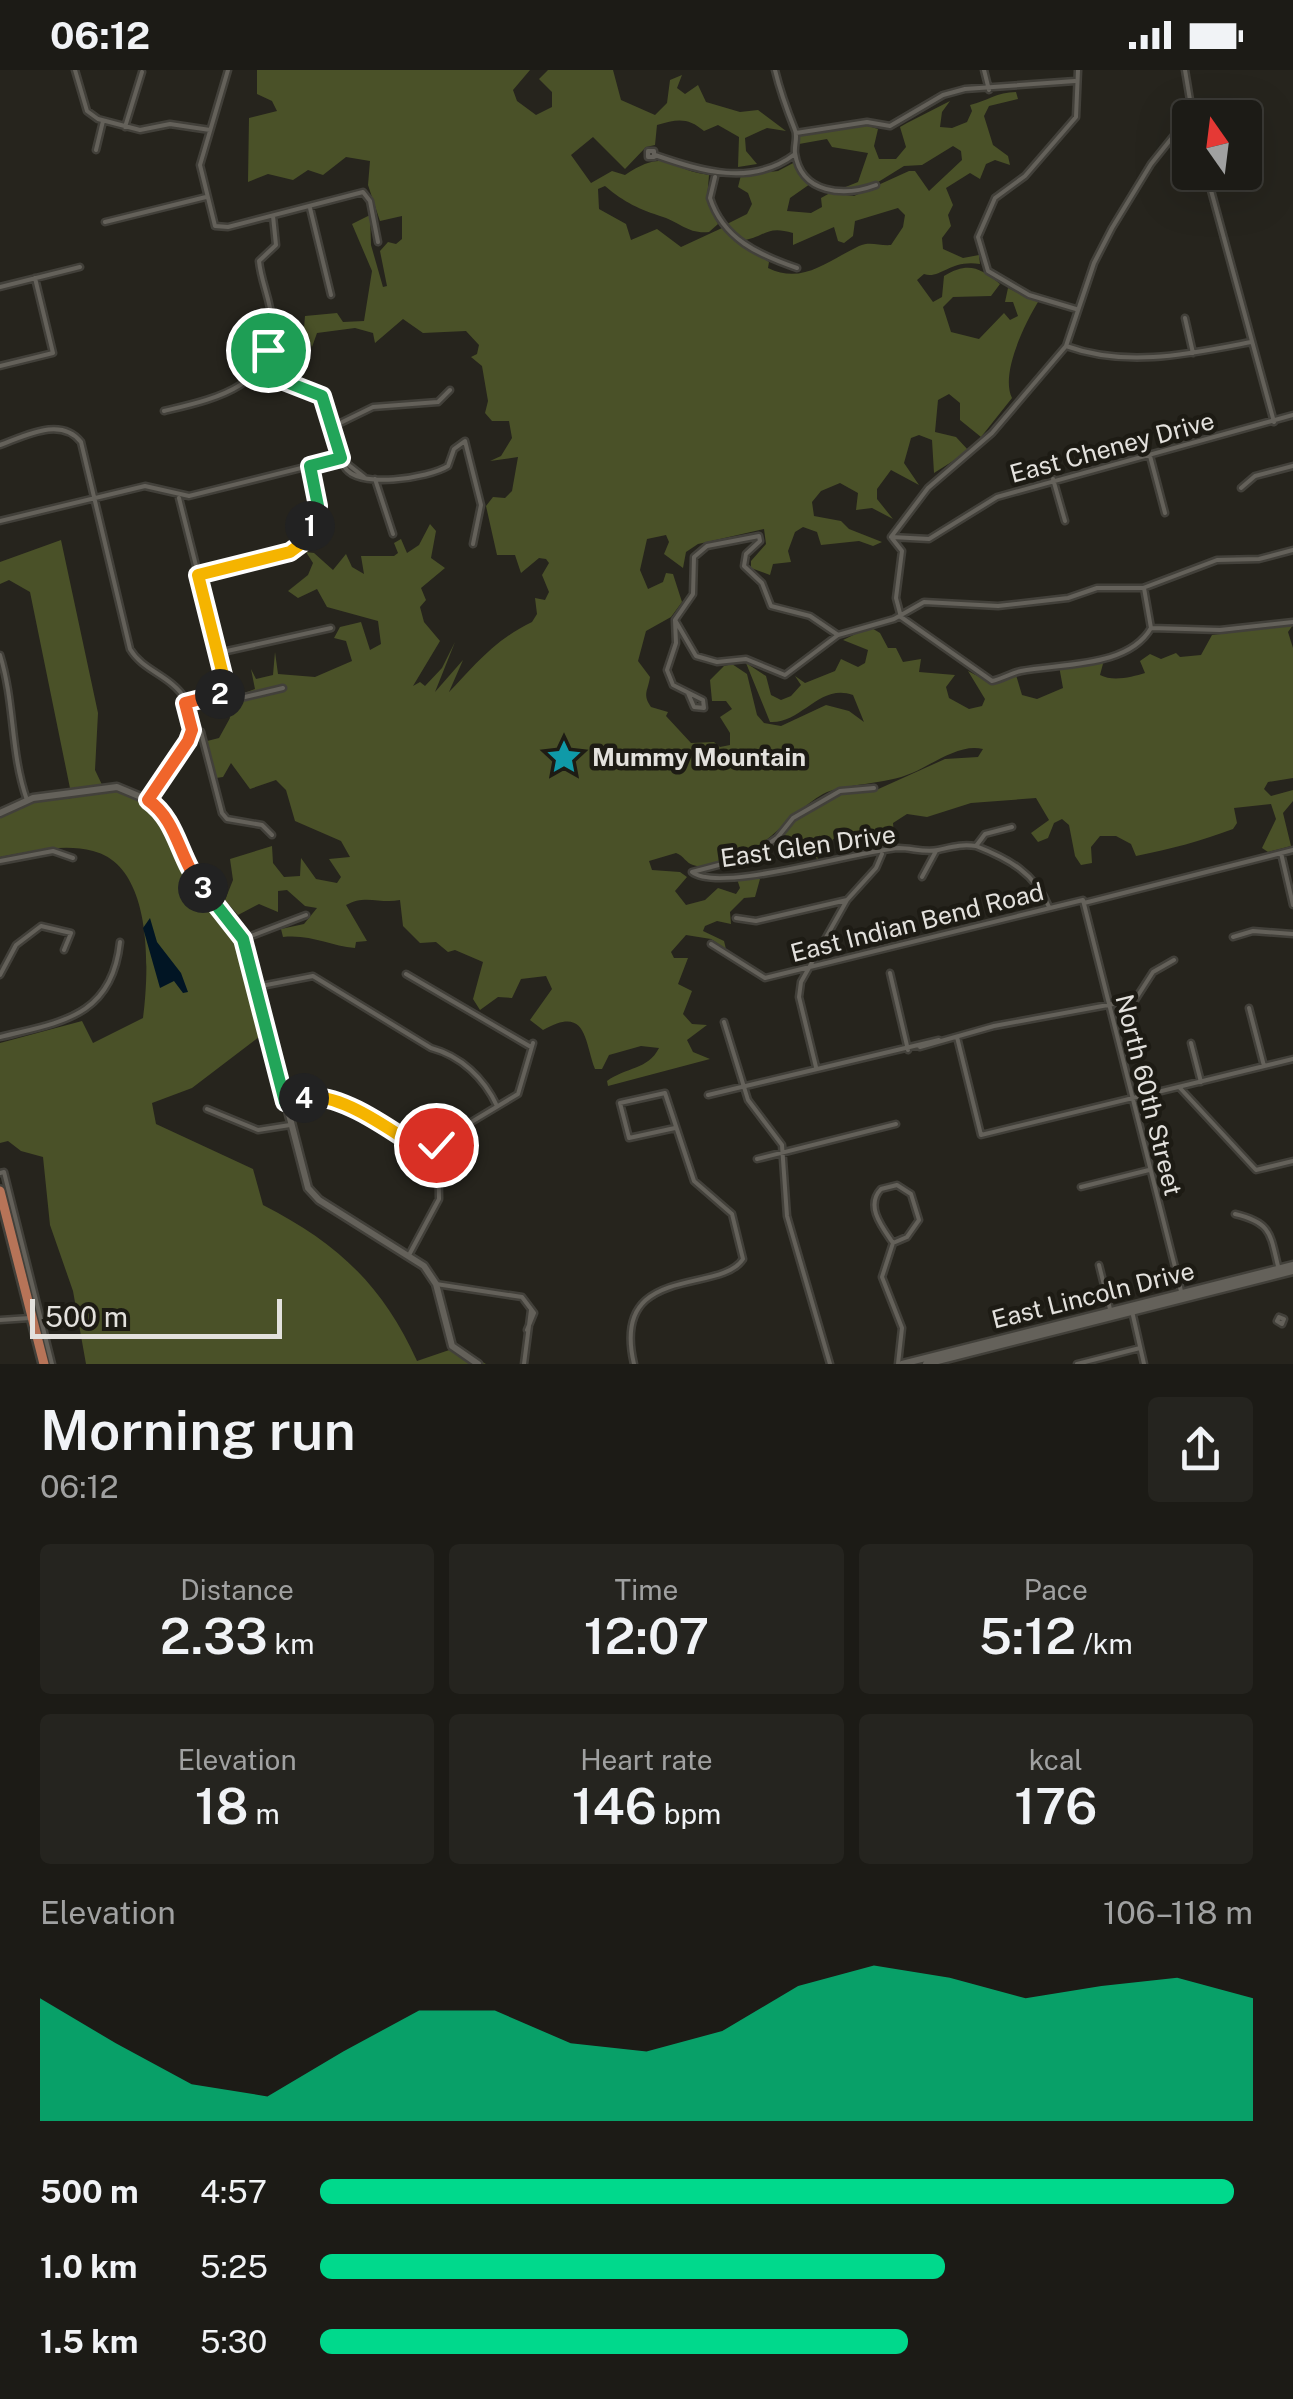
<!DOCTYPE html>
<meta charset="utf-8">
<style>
:root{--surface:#1c1b16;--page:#25241f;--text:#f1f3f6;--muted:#a0a1a1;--line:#3a3935;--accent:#00d98c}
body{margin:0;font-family:"Public Sans",sans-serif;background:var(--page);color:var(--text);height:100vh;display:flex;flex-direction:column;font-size:38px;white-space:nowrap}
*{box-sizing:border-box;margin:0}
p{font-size:32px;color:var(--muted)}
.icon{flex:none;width:55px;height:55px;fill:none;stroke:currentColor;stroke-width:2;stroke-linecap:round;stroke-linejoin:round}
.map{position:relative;height:1294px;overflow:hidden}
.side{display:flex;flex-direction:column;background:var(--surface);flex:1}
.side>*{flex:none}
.needle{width:65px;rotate:346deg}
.tools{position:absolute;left:1172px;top:30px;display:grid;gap:20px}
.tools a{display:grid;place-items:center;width:90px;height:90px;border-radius:10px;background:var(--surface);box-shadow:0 10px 40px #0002,0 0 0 2px var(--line);font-size:50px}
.scale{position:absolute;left:30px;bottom:25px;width:252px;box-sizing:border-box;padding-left:10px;border:5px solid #e3e1dd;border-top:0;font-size:28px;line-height:35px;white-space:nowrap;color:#e3e1dd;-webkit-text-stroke:8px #1d1b14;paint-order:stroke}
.pin{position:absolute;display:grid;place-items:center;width:85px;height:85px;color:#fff;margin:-42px;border:5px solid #fff;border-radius:50%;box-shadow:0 2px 10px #0007}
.km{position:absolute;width:50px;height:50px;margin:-25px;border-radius:50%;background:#222;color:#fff;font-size:28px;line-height:50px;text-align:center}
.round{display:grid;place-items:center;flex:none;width:105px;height:105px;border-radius:10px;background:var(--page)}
.head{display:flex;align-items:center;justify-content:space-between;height:170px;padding:0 40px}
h1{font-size:55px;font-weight:600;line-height:75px}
.stats{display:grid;grid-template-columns:repeat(3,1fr);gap:15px;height:170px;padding:10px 40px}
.stats div{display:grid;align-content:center;border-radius:10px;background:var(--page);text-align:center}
.stats b{font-size:50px;font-weight:600}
.stats small{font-size:28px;font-weight:400}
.stats p{font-size:28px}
.chart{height:280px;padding:20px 40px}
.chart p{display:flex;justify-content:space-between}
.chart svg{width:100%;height:180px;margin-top:10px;fill:var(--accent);opacity:.7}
ul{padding:0 40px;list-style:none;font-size:32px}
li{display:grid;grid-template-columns:160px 120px 1fr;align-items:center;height:75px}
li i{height:25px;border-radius:12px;background:var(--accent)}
.status{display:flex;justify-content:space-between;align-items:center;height:70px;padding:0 50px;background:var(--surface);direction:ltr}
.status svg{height:28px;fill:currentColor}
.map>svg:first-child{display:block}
.green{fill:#4a5128}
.water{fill:#011524}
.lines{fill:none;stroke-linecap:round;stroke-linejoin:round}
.street-casing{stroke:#42403a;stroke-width:9}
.secondary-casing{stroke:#42403a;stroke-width:11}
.primary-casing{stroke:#42403a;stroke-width:14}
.street{stroke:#64615a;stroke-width:4}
.secondary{stroke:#64615a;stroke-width:6}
.primary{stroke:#b77458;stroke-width:9}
.split-1-casing{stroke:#fff;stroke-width:20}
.split-2-casing{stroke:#fff;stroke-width:20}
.split-3-casing{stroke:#fff;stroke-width:20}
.split-4-casing{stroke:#fff;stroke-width:20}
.split-5-casing{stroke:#fff;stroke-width:20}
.split-1{stroke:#22a559;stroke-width:12}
.split-2{stroke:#f5b400;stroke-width:12}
.split-3{stroke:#f0652b;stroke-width:12}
.split-4{stroke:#22a559;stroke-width:12}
.split-5{stroke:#f5b400;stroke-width:12}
.labels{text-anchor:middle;stroke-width:9;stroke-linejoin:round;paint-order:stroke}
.street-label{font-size:25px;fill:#e3e1dd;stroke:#1d1b14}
.poi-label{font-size:25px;font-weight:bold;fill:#e3e1dd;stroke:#1d1b14;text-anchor:start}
</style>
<div class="status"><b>06:12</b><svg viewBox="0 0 49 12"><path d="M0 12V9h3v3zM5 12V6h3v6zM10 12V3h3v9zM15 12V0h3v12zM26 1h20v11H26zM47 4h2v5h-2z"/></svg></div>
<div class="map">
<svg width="1293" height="1294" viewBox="0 0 1293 1294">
<rect width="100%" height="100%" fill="#26241d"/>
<path class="green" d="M257 0H530L513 20 517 31 536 45 552 37V22L539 9 548 0H613L621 30 655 45 667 33 670 10 682 5 677 18 685 24 698 15 706 32 740 42 758 40 786 61 767 58 745 68 746 81 757 94 738 97 739 67 718 55 704 61C688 47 677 49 657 55L655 75 646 77 625 99 593 67 571 85 591 113 612 101 625 105C668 77 665 99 709 105L707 130 718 154 709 162C688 164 681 153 663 147 639 139 625 133 605 116L598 119 599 139 626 154 631 170 657 159 681 177 722 158 769 192 768 198C803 215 827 191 859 176 870 171 879 176 891 175L903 157 905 145 898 138 855 151 853 166 844 173 838 171 834 157 793 175V163C767 155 766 166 745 170L727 154 747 144 752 134 748 123 738 117 741 105 778 101 797 91 810 114 790 128 787 141 811 143 822 137 821 128 830 123 854 126 909 101H915L929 121 962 90 961 81 953 76 922 95 904 96 875 114 846 120 843 118 858 112 868 83 832 77 827 69 799 74 800 64 865 55 878 59 874 76 879 89H896L906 77 900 57 907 53 950 31 942 42 940 57 952 58 967 52 972 41 970 35C987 31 997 22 1016 22L1018 29 989 36 984 46 993 75 1008 86 1010 95 995 90 986 94 980 109 970 103 946 118 953 135 948 145 951 156 942 168 943 179 963 188 979 185 980 194C950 189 940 210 924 204L917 210 933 232 942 227 944 206C968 192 979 197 1000 214L991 226 953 227 943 237 951 262 979 269 1004 243 1010 250 1018 246 1013 232H1005L1008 218 1038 232C1025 253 1000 304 1012 328L981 367 960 350V333L949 324 938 330 935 362 956 367 969 381 934 403 932 370 919 365 911 368 904 393 919 415 891 400 877 419V429L893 449 872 438 856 440 858 423 840 413 821 421 812 432 814 446 841 451 849 459 882 472 873 476 859 471 821 475 817 462 803 457 795 462 788 481 791 492 773 494 770 505 751 498V491L766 474 764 459 698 474 686 482 683 498 664 484 669 472 666 465 647 469 640 500 648 519 663 512 666 503 673 504 682 532 671 547 646 561 638 591 650 607C648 621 642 624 651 637L668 642 666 646 691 673 714 672 720 677 730 675V663L720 647 732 639 726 631H712L710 610 724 596 732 594 747 604 757 645 764 653 781 656 826 635 849 641 864 652 853 625C819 613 802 654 770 652L746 593 766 606 771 625 781 630 791 626 801 615 795 606 805 613 835 601 841 589 858 597 865 593 868 580 843 570 870 557 880 563 888 578H896L903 592 921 589 919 602 955 605 946 617 949 628 969 639 982 636 985 629 968 601 993 614 1016 605 1022 625 1037 629 1063 618 1059 596 1104 590 1100 605C1113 612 1132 607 1145 603L1140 591 1150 584 1161 589 1176 583 1180 587 1201 585 1212 565 1293 555 1288 562 1293 578V708L1268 712 1264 719 1271 726 1293 720V731L1283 743 1291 776 1268 782 1262 778 1276 749 1271 734 1234 738 1237 753 1233 759C1201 771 1171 779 1136 786L1131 774 1116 766H1100L1091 777 1092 793 1081 795 1075 786 1069 755 1062 749 1054 753 1048 768 1038 772 1031 763 1049 750 1036 728 971 733 927 747 907 744 893 753 894 765 883 779 860 783 855 765 833 769 827 782 817 789 802 769 781 765 795 748 840 724 874 721 945 689 978 687 983 679C960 673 933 694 912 703 885 715 844 713 823 724 787 744 742 810 693 795 686 793 684 786 676 783L649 791 652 800 680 802 687 807 675 821 686 835 705 830 718 818 736 824 740 818 737 809H760L755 827 744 828 730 842 731 854 717 851 705 856 703 861 724 871 726 879 711 869 686 865 671 882 674 888H688L678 914 692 921 683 944 692 954 707 955 687 970 693 982 710 989 608 1016 607 1011C626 997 648 1000 659 978L641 976 609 985 602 999H595C584 970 587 935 543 960L530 950 552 919 546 906 521 909 512 928 498 927 480 940 473 929 483 892 455 880 448 882 436 872 420 873 403 856 400 830C380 834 365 824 346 835L367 871 356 872 355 878C330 876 311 864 283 867L281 859 304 854 317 838 305 836 287 820 278 821V842L259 834 238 845 225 830 233 810 230 789 272 776 273 793 284 807 300 806 301 788 316 809 337 813 341 807 329 789 350 787 341 771 295 751 286 720 276 710 250 719 231 693 223 707 216 708 207 671 219 668 230 648 226 636 283 620 239 625 255 619 251 599 256 609 273 605 275 582 278 604 315 607 352 591 346 571 334 568 340 557 361 552 370 580 381 574 378 551 327 537 317 519 298 528 288 521 308 505 313 493 306 482 314 483 333 500 346 484 352 497 364 504 361 486H394L398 483 394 473 401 469 407 483 419 475 430 454 436 461 431 488 445 498 421 518 426 530 420 537 424 552 440 571 413 616 420 612 425 616 442 598 455 572 435 622 463 590 449 622C471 600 492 571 532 552L537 544 535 528 545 530 549 522 542 505 549 493 546 489 539 488 521 503 515 485H497L486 436 493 427 505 428 512 421 518 387 490 391 501 386 512 368 509 351H492L485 343 488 331 482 296 471 287 477 284 479 275 466 261 423 263 403 249 375 273 373 263 355 258 317 263 312 277 304 258 305 246 337 243 343 252 364 251 372 201 352 154 370 145 371 175 383 217 387 216 380 181 388 172 396 174 402 169V146L380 151 368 115 370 91 346 87 323 105 308 100 293 110 268 104 248 112 249 48 277 41 272 31 257 24Z
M61 470 98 643 95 700 105 721H122L152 737 165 751 183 798 240 871 263 964 192 1018 152 1033 156 1054 253 1099 263 1135C337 1173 382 1214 417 1291L458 1277 486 1294H86L73 1221 50 1155 43 1087 21 1081 8 1071 0 1073V973L82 951 93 973 143 948C149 902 154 796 93 781 63 773 29 782 0 787V748L34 732 72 728 30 522 9 510 0 514V492Z"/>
<path class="water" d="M150 848 157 872 181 903 188 922 183 923 174 911 160 918 143 858Z"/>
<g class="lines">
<defs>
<path id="street" d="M75 0 87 41 98 49 140 60 170 54 210 60
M228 0 200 95 215 156 228 157 363 122 370 131 378 172
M775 0C780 21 787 40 795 60 798 67 794 75 795 83 801 124 844 127 876 115
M984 0 989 20
M1185 0 1193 48
M125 57 142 2
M796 63 867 52 890 56 943 25 965 19 1075 11
M96 80 103 51
M648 81H654V87H648Z
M655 85C701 101 752 117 795 84
M1206 102 1274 352
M715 107 710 128C723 169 759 185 797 198
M310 138 331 225
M105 152 206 127
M0 217 80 197
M1076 239 1029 225 988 201 978 167 995 128 1025 106 1076 47 1078 0
M1185 248 1193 283
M1066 276C1127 298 1189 284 1251 272
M0 296 53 283 35 208
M258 301 325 329C334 350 334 377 344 396 356 420 429 408 448 396L454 379 465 371 481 435 473 474
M164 341C214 329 275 317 272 252 271 231 261 212 259 191L276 175 273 146
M334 356 373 337 438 332 450 320
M0 375C25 366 61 346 81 372L130 579C140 596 158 602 172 614 218 652 169 696 148 730
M1150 386 1165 443
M345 392 364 407
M375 409 393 464
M1053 409 1065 451
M1241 418 1255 406 1293 396
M179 428 225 611 220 625
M0 451 145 416 189 426 341 388
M891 467 928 418 992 363 1066 276 1094 193 1112 158 1151 94 1191 44
M891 467 929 469 997 427 1293 345
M891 467 902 481 896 528 901 547 992 611C1002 609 1011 603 1021 601 1061 593 1128 598 1151 558
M198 505 299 477 318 436 311 397
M1144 518 1151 558
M675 550 696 586 717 592 746 589 785 605 838 565 894 549 924 532 998 536 1068 528 1097 518H1143L1217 490 1259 489 1293 480
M1151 558 1220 560 1293 552
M218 583 331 558
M0 585C15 633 10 682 27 730
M688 623 694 637 704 638 703 630C693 625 683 620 673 615L667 600 676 573 675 550 693 524 694 487 707 476 759 466 760 471 746 484 744 496 762 513 771 536 810 546 838 565
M185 633 220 625 232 630 283 618
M192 660 201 662 222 743 227 749 262 755 272 765
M874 718 840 721 793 748 777 768 749 787 692 802C719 824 860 780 899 778 912 778 925 783 938 780 952 777 961 774 976 776L985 764 1012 757
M976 776C1009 789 1035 803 1049 837
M1281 783 1293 835
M0 791 53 781 73 788
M922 807 936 781
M1084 833 1293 780
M736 848 756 851 847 830
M1233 867 1253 861 1293 864
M243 869 306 845
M711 874 765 908 1083 830 1182 1225
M890 903 908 980
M406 904 531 977
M0 905 16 875 41 856 71 863 64 880
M256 917 313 906 431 978C461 986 484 1008 497 1036
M1249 938 1264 996
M724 952 748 1030 782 1075 787 1146 830 1294
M0 967C61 952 112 947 120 872
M957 967 981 1065 1293 989
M1191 973 1201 1012
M920 977 994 956 1135 930 1153 902 1174 890
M816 997 799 927 801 912 847 830 876 798 882 784
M1180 1018 1256 1100 1293 1091
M708 1025 939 970
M285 1032 321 1024 436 1090
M207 1039 258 1060 290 1055
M757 1089 896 1054
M0 1103 4 1102 52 1294
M1081 1117 1149 1100
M1235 1144C1273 1153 1270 1165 1279 1200
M893 1173 907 1167 919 1150 911 1124 897 1115 881 1119C865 1136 882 1157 893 1173L882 1207 902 1258 898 1294
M409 1185 439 1129 438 1072 518 1024 533 973
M1099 1195 1110 1239
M436 1214 522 1227 534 1243 527 1260
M1132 1241 1144 1294
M1279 1247 1284 1249 1282 1254 1277 1251Z
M0 1250 30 1248
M524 1294 531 1240
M634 1294C610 1192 720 1225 743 1189L732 1144 694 1111 665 1023 620 1033 629 1068 675 1058
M1077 1294 1140 1278"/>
<path id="secondary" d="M0 743 33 728 117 717 141 727 168 747 185 796 245 874 308 1118 319 1130 424 1196 436 1214 452 1276 478 1294
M902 1294 1293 1195
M926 1294 1293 1201"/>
<path id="primary" d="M0 1121 44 1294"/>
</defs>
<use href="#street" class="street-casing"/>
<use href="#secondary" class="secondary-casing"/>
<use href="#primary" class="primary-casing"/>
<use href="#street" class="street"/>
<use href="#secondary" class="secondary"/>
<use href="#primary" class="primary"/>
</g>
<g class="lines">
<defs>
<path id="split-1" d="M268 280 258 301 322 326 341 388 310 396 318 436 310 456"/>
<path id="split-2" d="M220 624 226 617 198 505 290 482 302 473 310 456"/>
<path id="split-3" d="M203 818C178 789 179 752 148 730L188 671 192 660 185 633 220 624"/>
<path id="split-4" d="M203 818 243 869 285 1032 304 1028"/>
<path id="split-5" d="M304 1028C341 1019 404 1070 437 1090L436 1075"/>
</defs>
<use href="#split-1" class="split-1-casing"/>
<use href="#split-2" class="split-2-casing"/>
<use href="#split-3" class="split-3-casing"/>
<use href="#split-4" class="split-4-casing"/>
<use href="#split-5" class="split-5-casing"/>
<use href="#split-1" class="split-1"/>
<use href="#split-2" class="split-2"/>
<use href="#split-3" class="split-3"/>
<use href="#split-4" class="split-4"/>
<use href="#split-5" class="split-5"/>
</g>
<defs>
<symbol id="sight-bare" viewBox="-9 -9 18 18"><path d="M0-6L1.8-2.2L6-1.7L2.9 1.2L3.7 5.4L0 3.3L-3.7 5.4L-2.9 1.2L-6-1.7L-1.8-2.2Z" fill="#0f9aa8" stroke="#1d1b14" stroke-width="2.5" paint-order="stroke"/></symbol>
</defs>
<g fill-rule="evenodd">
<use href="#sight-bare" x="539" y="662" width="50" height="50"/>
</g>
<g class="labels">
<g class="street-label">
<text transform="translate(1112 377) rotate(-15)" y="9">East Cheney Drive</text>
<text transform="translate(808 776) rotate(-8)" y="9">East Glen Drive</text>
<text transform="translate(917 852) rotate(-14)" y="9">East Indian Bend Road</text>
<text transform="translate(1149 1025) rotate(76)" y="9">North 60th Street</text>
<text transform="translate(1093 1225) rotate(-14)" y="9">East Lincoln Drive</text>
</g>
<g class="poi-label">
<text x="592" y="696">Mummy Mountain</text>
</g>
</g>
</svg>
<div class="tools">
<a><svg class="needle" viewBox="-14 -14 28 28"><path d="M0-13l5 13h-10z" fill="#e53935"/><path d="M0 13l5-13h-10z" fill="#a0a1a1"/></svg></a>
</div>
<div class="scale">500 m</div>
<div class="pin" style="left:268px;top:280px;background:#1e9e55"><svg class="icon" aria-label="arrive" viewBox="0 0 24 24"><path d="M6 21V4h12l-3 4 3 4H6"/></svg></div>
<div class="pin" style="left:436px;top:1075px;background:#d93025"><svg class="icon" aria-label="check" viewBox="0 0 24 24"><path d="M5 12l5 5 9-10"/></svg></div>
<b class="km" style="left:310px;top:456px">1</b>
<b class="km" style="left:220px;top:624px">2</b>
<b class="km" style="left:203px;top:818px">3</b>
<b class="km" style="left:304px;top:1028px">4</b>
</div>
<section class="side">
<div class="head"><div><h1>Morning run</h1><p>06:12</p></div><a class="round"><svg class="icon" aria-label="share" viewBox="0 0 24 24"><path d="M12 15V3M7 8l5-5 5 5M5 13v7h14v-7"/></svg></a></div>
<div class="stats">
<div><p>Distance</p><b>2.33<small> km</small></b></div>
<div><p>Time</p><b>12:07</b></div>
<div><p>Pace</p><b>5:12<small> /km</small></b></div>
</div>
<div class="stats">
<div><p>Elevation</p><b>18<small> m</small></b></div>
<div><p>Heart rate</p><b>146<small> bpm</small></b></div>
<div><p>kcal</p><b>176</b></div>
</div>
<div class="chart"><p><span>Elevation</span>106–118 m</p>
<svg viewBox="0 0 160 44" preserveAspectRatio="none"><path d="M0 44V14L10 25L20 35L30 38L40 27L50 17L60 17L70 25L80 27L90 22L100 11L110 6L120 9L130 14L140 11L150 9L160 14V44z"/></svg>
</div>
<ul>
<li><b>500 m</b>4:57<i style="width:98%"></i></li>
<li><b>1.0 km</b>5:25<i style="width:67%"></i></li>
<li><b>1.5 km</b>5:30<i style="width:63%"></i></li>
</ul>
</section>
